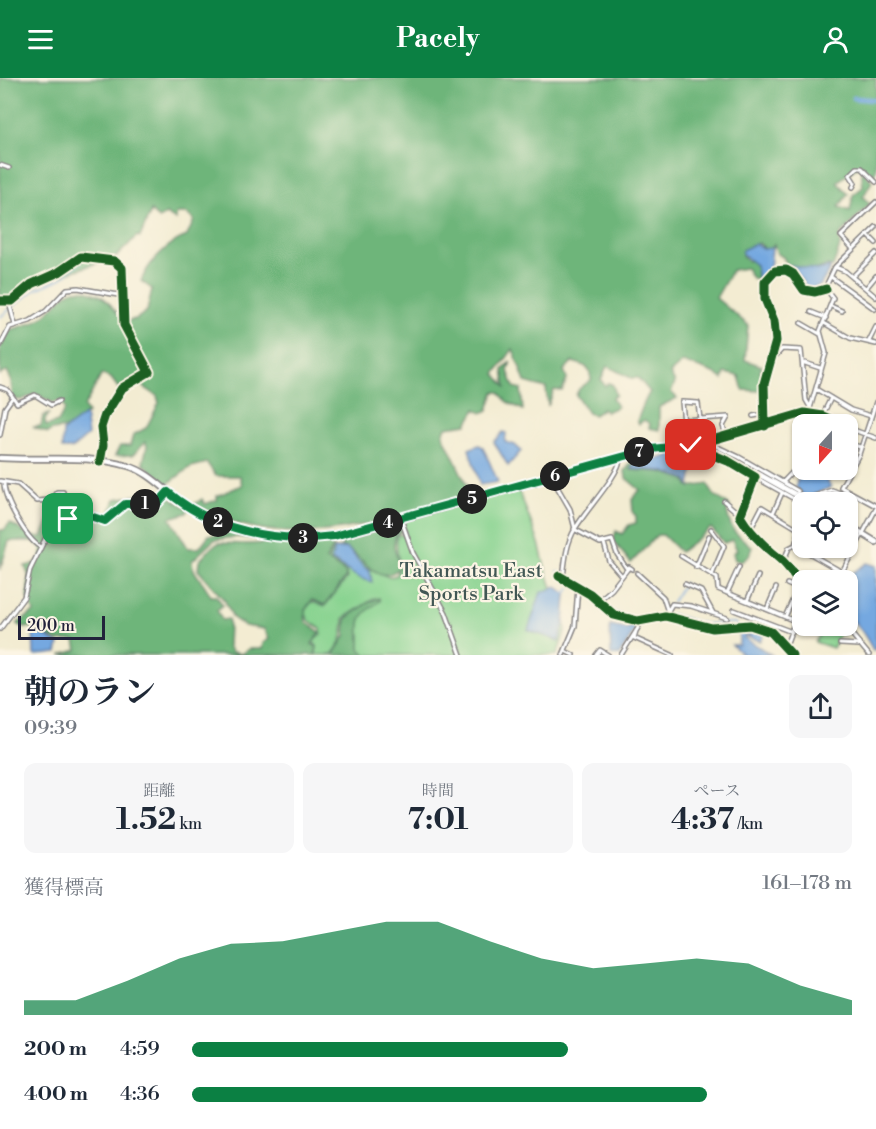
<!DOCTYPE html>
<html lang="ja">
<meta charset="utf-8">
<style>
:root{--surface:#fff;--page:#f6f6f7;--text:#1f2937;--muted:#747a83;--accent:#0b8043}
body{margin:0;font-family:"Libre Bodoni","Noto Serif JP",serif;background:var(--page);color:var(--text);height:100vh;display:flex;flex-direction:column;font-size:22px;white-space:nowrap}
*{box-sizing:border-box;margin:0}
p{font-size:20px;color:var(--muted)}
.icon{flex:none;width:33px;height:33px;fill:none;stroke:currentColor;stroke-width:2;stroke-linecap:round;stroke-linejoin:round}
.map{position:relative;height:577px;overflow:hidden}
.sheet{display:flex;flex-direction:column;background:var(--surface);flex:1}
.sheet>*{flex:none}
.needle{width:39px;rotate:201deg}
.buttons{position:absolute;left:792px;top:336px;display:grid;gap:12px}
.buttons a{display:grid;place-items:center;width:66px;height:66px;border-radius:12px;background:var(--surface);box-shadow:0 2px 4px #0004;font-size:30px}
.scale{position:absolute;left:18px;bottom:15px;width:87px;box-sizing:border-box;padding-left:6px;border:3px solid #22223b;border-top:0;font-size:16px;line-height:21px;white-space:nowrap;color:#22223b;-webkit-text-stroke:4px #fcf5e5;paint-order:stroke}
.pin{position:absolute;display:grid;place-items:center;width:51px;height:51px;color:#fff;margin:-26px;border-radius:12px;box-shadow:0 3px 9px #0006}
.km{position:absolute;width:30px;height:30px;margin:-15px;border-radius:50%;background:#222;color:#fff;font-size:16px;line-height:30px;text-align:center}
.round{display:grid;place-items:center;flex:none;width:63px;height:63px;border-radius:12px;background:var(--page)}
.overview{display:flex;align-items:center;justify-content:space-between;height:102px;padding:0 24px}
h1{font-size:33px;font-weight:700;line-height:45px}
.stats{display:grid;grid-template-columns:repeat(3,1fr);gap:9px;height:102px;padding:6px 24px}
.stats div{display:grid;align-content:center;border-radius:12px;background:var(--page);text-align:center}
.stats b{font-size:30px;font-weight:700}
.stats small{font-size:16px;font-weight:400}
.stats p{font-size:16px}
.chart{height:168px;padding:12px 24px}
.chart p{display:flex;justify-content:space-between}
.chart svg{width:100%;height:108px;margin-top:6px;fill:var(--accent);opacity:.7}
ul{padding:0 24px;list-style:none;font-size:20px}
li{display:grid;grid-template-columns:96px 72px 1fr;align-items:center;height:45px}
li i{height:15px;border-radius:8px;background:var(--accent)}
header{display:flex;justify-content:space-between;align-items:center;height:78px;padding:0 24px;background:var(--accent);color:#fff;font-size:27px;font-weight:700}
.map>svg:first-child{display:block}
.green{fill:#88d390;stroke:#557a66;stroke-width:1.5}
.forest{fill:#6eb57a;stroke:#486c5a;stroke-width:1.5}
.water{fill:#74a8e0;stroke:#4b658e;stroke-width:1.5}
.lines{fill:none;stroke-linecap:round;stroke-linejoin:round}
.stream{stroke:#74a8e0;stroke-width:1.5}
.river{stroke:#74a8e0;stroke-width:5}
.minor-casing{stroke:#8a8786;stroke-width:6}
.major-casing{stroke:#8a8786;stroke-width:8}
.minor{stroke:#fff;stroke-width:3}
.major{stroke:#fff;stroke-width:4.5}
.cycleway-casing{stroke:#fcf5e5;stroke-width:13}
.cycleway{stroke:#1b5e20;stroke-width:9}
.route-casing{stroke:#fff;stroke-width:12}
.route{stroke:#0b8043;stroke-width:8}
.labels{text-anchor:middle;stroke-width:4.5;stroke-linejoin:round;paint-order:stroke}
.park-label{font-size:20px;fill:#415754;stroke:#fcf5e5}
</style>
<header><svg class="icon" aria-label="menu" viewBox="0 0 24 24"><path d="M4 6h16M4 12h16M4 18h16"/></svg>Pacely<svg class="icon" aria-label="person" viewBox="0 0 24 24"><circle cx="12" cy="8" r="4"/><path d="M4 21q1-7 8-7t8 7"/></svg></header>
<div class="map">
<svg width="876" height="577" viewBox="0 0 876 577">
<rect width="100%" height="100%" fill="#fcf5e5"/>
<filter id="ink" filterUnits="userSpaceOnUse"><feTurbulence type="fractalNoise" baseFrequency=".0167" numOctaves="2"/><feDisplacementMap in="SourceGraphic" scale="12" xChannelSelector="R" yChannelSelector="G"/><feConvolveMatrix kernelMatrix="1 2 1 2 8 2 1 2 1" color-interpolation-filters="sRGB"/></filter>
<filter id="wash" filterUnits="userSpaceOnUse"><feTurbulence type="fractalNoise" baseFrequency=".008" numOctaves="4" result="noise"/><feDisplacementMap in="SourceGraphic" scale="24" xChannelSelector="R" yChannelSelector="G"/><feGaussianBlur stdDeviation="1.35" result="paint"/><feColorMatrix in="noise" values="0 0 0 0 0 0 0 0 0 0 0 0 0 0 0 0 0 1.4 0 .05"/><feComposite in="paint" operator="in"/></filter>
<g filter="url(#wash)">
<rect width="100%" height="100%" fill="#f3ecd2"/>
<path class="green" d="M518 411 539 465 545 489 566 551 557 577H366L360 571C361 553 354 539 373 528L375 520 344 540C344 554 342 566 331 577H316L317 568 313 564 321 556V551L308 542 305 532 312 524 325 528 347 500 346 494 328 482 334 470C356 467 353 475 366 488 372 493 382 496 389 499L397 497C402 482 394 472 397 457H403L405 453 403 449H394L392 445Z
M825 548H837L845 553 843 557 840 556 833 570 815 564Z"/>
<path class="forest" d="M0 0H876V91L873 98 860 87 837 104 848 116 839 129 850 133 853 117 863 109 861 91 872 103 863 119 870 126 839 158 840 168 833 189 826 188 816 192 787 187 783 179 777 176 774 166 772 170 765 171 759 165 742 172V178L748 183 751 181 756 188 757 202 752 200 746 190 732 192 716 220 748 247 745 282 762 288 760 294 765 297 761 313 743 312 739 298 725 295 723 301 714 295 683 284 670 295 675 305 671 314 677 320 659 329V352L649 350 650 346 644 342 639 346 637 343C640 335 646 319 650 314L638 300H631L607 288 601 302 605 308 609 305 613 307 616 317 612 320 617 329 606 334 602 331 594 337 588 335 576 317 579 311 591 302C590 288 584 287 572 284L564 292 567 301 562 313 554 312 548 328 546 310 525 304 513 271 495 296 506 309 503 292 511 283 508 293 514 309 521 311 523 332 507 324 499 314H494L488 332 482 335 476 331 467 346 446 349 443 357 471 416C390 439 323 469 238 446 221 441 210 432 193 427L202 421 205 426 217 422V418L242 407 240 398H216L207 385 191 389 166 407 143 385 147 368 145 364 133 377 115 378 120 368H130L133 357 146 350 159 325 157 318 132 301 119 311 111 300 102 296 84 329 88 335 67 350 52 352 48 355 33 349 41 348 43 338 49 336 45 342 46 348 58 344 65 331 60 323 53 325 36 316 21 322 13 321C10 310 14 304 7 293L0 297V270L10 252C21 249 31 246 41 240 64 224 64 201 99 217 111 223 115 235 125 243L136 241 147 233 152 211 141 203C149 184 167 165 187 158L194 142 187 136H176V142L166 136 159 141 151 133 140 159 137 158 117 178 39 205 8 223 0 221Z
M631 385 634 386 631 392 661 394 685 401 689 409 708 406 713 416 730 428 727 433C731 456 737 455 752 469L749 478 741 484 735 482 733 475 737 472 732 462 724 465 711 450 680 474 663 457H657L631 485 613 463 616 453 622 456 629 447 636 445V438L633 435 632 421 640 412 626 400 625 393Z
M161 413 188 431 187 435 170 440 188 470H199L209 457 226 456 230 453 264 461 236 459 214 462 192 483C192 497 207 505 210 518H216L223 527 217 532 222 542 228 541 229 544 228 569 232 574 241 576 249 571H262L263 565 269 561 264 551 245 548 233 540 225 523 198 492 199 483 213 468 219 465 247 466 329 462 333 469 326 482 345 494 346 499 325 527 312 522 305 532 306 544 320 554 312 566 317 569 315 577H61L77 572 75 562 58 563 31 549 25 550 17 546 34 534 27 519 29 499 25 488C37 486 41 482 42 470L33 463H9L0 492V452H4L10 445 31 458 41 460 52 435 57 438 82 430 94 431 109 439 115 421 140 417 149 422 157 419Z
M390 447 404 452 396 456C392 470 395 475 402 488 376 513 364 475 341 468L345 459Z
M379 520 380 523C353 541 361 543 360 571L366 577H333L345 558 346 541 369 524Z"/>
<path class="water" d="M755 166 764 171 772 170 770 190 761 204 758 203 756 187 742 176V172Z
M791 187 816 192 831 189 820 208 808 212Z
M85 337 88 357 72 371H62L63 353Z
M503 354 506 355 505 364 515 367 521 373 508 388 494 364Z
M479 367 483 369 498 404 480 407 469 371Z
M675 370 693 371 697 374 690 408 686 401 662 393 632 391 635 386 666 379Z
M810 393 823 397 831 409 807 420 796 410 797 403Z
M346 470C357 476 358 488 370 493L372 504C356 501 345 490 331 482L335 471Z
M867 485 876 488V571L873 572C867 561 859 546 848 539V502H842Z
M557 509 566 516 564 546 559 563 528 552 541 514Z
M638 545 639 546 619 577H611L610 548 627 551Z
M750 550 765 554 760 563 745 558 744 560 772 577H743L732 567H739V554L751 558 748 555Z
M33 551 59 566 57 575 34 577Z"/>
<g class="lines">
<path class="stream" d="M0 239 34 212 62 200 81 184
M558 493 590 512 611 533 620 537
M565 516 570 511
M672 524 684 505
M670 536 704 546 735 545 741 556
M625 538 638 541 653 539"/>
<path class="river" d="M854 20 876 22"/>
</g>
</g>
<g filter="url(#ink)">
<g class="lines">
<defs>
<path id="minor" d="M0 87 9 90
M853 109 855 105 850 97 857 90H862L876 104
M868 157 876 165
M853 171 841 158 876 124
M835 189 845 193 876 219
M831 199 875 231
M852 199 876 175
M866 210 876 198
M0 223H12L32 206 59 194 81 179 114 183 122 190 124 247 149 294 122 310 105 337 101 349 103 367 100 384
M9 224 15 247
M831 228 842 233
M811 234 826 240
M801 245 820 256
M824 245 850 260 876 266
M869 263 876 249
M0 268 10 249 30 243 46 233 67 211 78 210 124 218
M773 281 782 271 801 272 806 322 810 329
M805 285 820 290
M0 309 8 312 17 325 35 317 51 327 59 323
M816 311 851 332 871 338
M876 324 859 376 841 409 876 428
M809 334 826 275 820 253 833 220 826 211V208L835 189 876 149
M753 338 764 336
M822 338 831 320
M684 342 700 341
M823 346 825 339
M765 347 764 306 776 263 774 243 765 221V204L775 193 786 192 793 196 804 212 815 214 826 211
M848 350 876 360
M0 357 5 330 12 320
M705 363 739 379 798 413 796 422 755 399
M848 365 860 369
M686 367 682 324 698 325 700 341 728 339 723 348 726 357
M701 372 702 384
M848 379 856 381
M552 400 570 431 575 451
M0 403 18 406 37 423 50 422 57 414H63V429L51 448
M783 404 802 384
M4 405C4 422 26 460 40 469
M806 421 832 412 845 417 847 413
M724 423 739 436
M773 435 782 415
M401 441 413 475 446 535 461 577
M574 451 600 465 612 462 617 476 627 491
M711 451 724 468 712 497
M750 452 762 429 800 452 795 467
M604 465 609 483 621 497
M681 478 717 500 718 511 795 543 785 570
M783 484 789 470 795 467 842 494 876 431
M696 489 709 458
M637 495 663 519 668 534
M559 498 590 516 614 537 638 543 665 538 712 550 750 547 771 554 792 577
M563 500C565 483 566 466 575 451 584 434 620 396 620 381
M796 501 794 509 800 524
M685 506 701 513 713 535
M787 506 794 509
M802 507C795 499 787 486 780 481 765 469 750 455 740 438L755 399 728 383 701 372 702 365 804 335 823 338 841 346
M727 515 739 489
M598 523 612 511 629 489 632 491
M747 523 758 498
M767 531 776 510
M734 532 792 554
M665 538 672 526 691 528 727 540
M785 539 793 521
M845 548 869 577
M0 551 24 519 30 492 50 451 58 445 82 436 105 443C114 439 115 430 123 427 134 422 146 428 157 426L168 414
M636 553 634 560 672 577
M840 566 859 567
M565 573 573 577
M563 577 575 548 578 509
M596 577 600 572 608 577
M621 577 643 542"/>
<path id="major" d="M0 380C42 383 87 376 128 388 150 394 166 414 185 426 238 462 305 466 366 451L620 380 675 367 698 368 719 374 809 424
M848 447 876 464"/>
</defs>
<use href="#minor" class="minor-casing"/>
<use href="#major" class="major-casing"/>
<use href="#minor" class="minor"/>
<use href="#major" class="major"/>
<defs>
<path id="cycleway" d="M0 223H12L32 206 59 194 81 179 114 183 122 190 124 247 149 294 122 310 105 337 101 349 103 367 100 384
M765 348 764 306 776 263 774 243 765 221V204L775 193 786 192 793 196 804 212 815 214 826 211
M559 498 590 516 614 537 638 543 665 538 712 550 750 547 771 554 792 577
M802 507C795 499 787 486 780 481 765 469 750 455 740 438L755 399 728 383 701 372 702 365 804 335 823 338 841 346"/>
</defs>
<use href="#cycleway" class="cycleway-casing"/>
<use href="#cycleway" class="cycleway"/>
</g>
</g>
<g class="lines" filter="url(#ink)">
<defs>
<path id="route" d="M68 441 87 437 105 443 125 426H157L168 414C214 453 276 465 334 458L651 371 691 367"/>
</defs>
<use href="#route" class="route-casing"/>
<use href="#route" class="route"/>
</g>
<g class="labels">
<g class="park-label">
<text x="471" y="499">Takamatsu East<tspan x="471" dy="23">Sports Park</tspan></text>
</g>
</g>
</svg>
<div class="buttons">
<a><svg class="needle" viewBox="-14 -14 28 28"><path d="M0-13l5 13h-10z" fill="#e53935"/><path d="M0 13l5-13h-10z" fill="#747a83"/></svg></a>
<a><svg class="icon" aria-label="locate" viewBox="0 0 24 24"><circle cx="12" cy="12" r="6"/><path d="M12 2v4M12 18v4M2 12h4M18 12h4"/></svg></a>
<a><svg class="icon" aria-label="layers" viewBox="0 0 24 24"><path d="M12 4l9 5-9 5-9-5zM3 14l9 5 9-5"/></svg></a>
</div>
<div class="scale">200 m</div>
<div class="pin" style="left:68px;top:441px;background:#1e9e55"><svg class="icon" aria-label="arrive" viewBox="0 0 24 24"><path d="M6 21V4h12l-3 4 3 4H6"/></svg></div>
<div class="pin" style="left:691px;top:367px;background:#d93025"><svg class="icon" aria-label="check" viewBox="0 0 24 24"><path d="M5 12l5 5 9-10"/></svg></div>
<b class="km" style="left:145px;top:426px">1</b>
<b class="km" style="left:218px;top:444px">2</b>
<b class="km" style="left:303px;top:460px">3</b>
<b class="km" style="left:388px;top:445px">4</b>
<b class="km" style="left:472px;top:421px">5</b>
<b class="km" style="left:555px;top:398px">6</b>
<b class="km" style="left:639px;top:374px">7</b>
</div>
<section class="sheet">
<div class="overview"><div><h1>朝のラン</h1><p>09:39</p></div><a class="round"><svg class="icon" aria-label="share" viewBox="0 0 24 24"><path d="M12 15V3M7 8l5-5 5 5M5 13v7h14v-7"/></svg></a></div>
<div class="stats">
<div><p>距離</p><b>1.52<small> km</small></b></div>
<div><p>時間</p><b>7:01</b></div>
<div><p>ペース</p><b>4:37<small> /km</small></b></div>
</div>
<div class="chart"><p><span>獲得標高</span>161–178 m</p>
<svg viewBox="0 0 160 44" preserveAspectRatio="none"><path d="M0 44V38L10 38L20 30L30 21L40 15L50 14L60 10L70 6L80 6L90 14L100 21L110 25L120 23L130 21L140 23L150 32L160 38V44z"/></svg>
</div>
<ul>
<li><b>200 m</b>4:59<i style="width:57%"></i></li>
<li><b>400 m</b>4:36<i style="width:78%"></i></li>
</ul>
</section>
